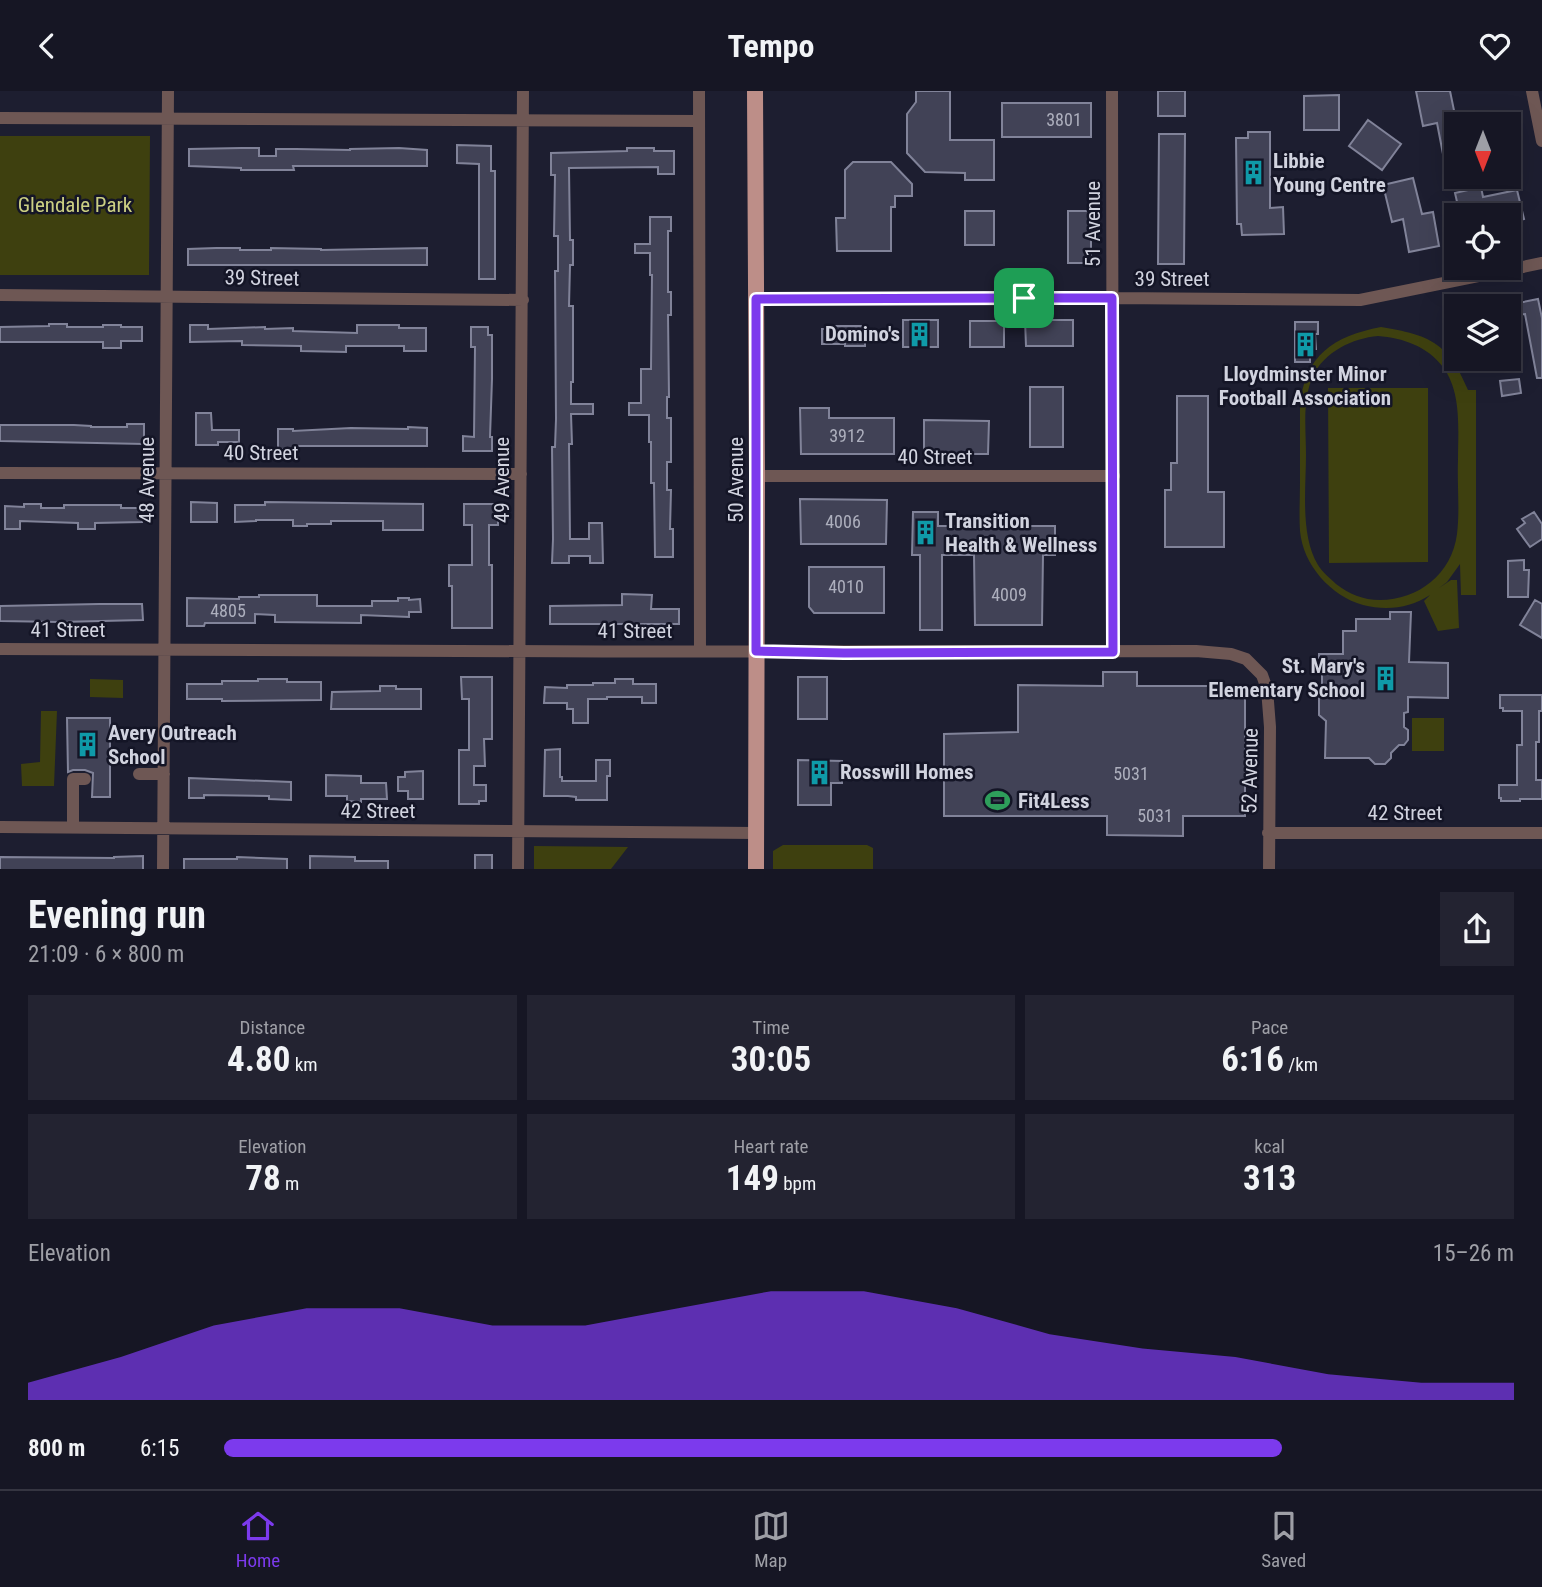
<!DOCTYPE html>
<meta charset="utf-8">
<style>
:root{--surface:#161624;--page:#232331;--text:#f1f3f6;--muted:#9e9fa6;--line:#353541;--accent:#7c3aed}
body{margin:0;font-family:"Roboto Condensed",sans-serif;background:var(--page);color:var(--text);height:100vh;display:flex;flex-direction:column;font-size:26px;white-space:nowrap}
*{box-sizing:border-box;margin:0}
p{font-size:23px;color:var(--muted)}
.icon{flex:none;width:38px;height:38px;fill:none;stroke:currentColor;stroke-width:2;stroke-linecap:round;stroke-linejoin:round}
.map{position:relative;height:778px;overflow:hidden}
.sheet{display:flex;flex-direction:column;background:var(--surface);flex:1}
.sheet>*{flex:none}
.needle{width:46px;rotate:180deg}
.tools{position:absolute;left:1444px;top:21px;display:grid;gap:14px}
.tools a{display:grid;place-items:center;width:77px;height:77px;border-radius:0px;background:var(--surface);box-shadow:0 7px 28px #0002,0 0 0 2px var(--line);font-size:35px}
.pin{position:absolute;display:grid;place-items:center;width:60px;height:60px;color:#fff;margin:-30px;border-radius:14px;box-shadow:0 4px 10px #0006}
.round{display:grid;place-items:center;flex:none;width:74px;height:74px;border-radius:0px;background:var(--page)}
.overview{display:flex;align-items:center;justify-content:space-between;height:119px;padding:0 28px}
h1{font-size:38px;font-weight:700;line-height:52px}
.figures{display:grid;grid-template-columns:repeat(3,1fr);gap:10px;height:119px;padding:7px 28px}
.figures div{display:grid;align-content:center;border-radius:0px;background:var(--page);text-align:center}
.figures b{font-size:35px;font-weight:700}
.figures small{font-size:19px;font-weight:400}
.figures p{font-size:19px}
.chart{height:196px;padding:14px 28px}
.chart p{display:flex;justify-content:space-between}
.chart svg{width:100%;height:126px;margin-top:7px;fill:var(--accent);opacity:.7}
ul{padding:0 28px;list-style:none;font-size:23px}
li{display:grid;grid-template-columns:112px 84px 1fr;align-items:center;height:52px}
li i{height:18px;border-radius:9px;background:var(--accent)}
header{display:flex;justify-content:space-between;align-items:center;height:91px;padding:0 28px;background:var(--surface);font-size:32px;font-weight:700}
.tabs{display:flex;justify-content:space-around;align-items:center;height:98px;border-top:2px solid var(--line);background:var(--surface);font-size:19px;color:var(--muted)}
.tabs a{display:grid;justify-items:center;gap:4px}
.tabs .selected{color:var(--accent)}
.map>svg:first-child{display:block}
.green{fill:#3e400f;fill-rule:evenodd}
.building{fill:#414256;stroke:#818399;stroke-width:2}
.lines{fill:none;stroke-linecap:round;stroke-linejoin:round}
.minor{stroke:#6e5754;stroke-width:12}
.major{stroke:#bd8e88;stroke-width:16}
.route-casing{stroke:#fff;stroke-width:14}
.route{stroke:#7c3aed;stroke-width:9}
.labels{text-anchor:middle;stroke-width:5;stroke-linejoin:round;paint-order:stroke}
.number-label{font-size:18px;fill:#adafbd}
.poi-label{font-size:21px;font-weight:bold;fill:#d1d3df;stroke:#141526;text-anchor:start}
.park-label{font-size:21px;fill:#cbcf83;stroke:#141526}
.street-label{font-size:21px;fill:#d1d3df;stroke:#141526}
</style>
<header><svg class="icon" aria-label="back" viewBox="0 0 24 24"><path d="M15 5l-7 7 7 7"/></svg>Tempo<svg class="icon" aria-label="heart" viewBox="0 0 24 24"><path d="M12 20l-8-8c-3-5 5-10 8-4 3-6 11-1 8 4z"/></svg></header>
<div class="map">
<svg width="1542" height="779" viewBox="0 0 1542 779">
<rect width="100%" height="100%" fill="#1d1e30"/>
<path class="green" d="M0 45H150L149 184H0Z
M1381 236C1429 244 1448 251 1468 299H1476V504H1461L1460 473 1447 491 1439 497 1451 489H1457L1459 537 1438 540 1424 510 1430 504C1410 517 1387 520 1363 514 1331 505 1303 474 1300 440 1299 424 1300 407 1300 391 1300 366 1300 341 1300 316 1304 264 1334 245 1381 236ZM1378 245C1403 247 1427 255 1443 276 1462 302 1458 339 1458 369 1457 393 1460 419 1457 443 1452 483 1418 509 1380 509 1363 509 1349 503 1336 493 1330 487 1322 481 1318 474 1300 445 1306 397 1306 364 1306 338 1302 309 1313 285 1324 261 1353 247 1378 245Z
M1328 297H1428V471L1329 472Z
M90 588 123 589V607L90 606Z
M41 620H57L54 695H22L21 673 40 671Z
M1412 627H1444V660H1412Z
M783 754H867L873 757V778H773V760Z
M534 755 628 756 611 778 534 779Z"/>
<path class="building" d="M916 0H950V49H994V89H965V82L925 81 907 62V23L916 11Z
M1158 0H1185V25H1158Z
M1416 0H1450L1456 29V60L1443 63 1437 32 1423 35Z
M1339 4V39H1304V5Z
M1002 12H1091V46H1002Z
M1368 29 1401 53 1382 79 1349 55Z
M1248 41H1270V117L1283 116 1284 143 1242 144 1241 133H1237L1236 47H1248Z
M1159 43H1185L1184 173H1158Z
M457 54 491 55V80H495V188H479V73L457 72Z
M241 57H259V65H276V58H296L350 59V58L399 57 427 59V75H293L294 79H241V77L189 75V58Z
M627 57H654V60H674V83H658V76L569 77 570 149H573V174H570L569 215H573V291H571V313H593V323H571L572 353H569L570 448H589V432H602L603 472H590V465H569V472H552L553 448 552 356H555L556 328 555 180H558V145H554L555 84H551V62L627 60Z
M853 71H891L912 93V105H895V116H891V160H837L836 127H845V79Z
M1413 87 1422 123 1433 121 1439 155 1409 161 1403 128 1392 131 1383 94Z
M1481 96 1483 106 1517 99 1524 128 1508 132V124H1460L1455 102Z
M965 120H994V154H965Z
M1068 120H1091V172H1068Z
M650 126H671V140H668V201H671V224H668L669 306H667V327H671V371H667V399H671L670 438H673V466H655L654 392H651V351H649V324H629V312H641V278H651L652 184H650V162H635V153H650Z
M216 157H240V159H271V157L321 158V159L427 157V174H188V158Z
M1538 208 1542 227V287H1537L1525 223 1515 224 1513 213Z
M903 229H938V256H903Z
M1025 229H1073V255H1026Z
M970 230H1004V256H970Z
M1295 231H1318V243H1315L1316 258H1310V271H1295Z
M49 233H67V236H103V234H121V236H142V250H121V257H103V251H0V236L49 235Z
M190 234H208V238L265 236V238L293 237V240L357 242V234H399V237H426V260H404V255H346V261L301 260V255L242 254V250L190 251Z
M829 235H865V255H845V253H822V238H829Z
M471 236H488V244H492V288L490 346H492V360H463V345L474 346 475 256H471Z
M1519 288 1521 302 1502 305 1500 290Z
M1030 296H1063V356H1030Z
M1177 305H1208V401H1224V456H1165V399H1171V372H1177Z
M800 317H829V327H894V363H801Z
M196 322H211L212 339H239V351H218V354H196Z
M924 329 989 330 988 363H924Z
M127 333H144V353L0 350V334H74L91 335V336H127Z
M408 336 427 337V355H293V358H278V338H293V340L351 337 408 338Z
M800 408 887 409 886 453H801Z
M191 411 217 412V431H191Z
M265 411 423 413V439H383V430H331V433H307V435H293V429H256V430L235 431V414H265Z
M24 413H41V417H64V414H121V417H142V431L95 432V438H78V432L20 430V438H5V415L24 416Z
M464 413H498V434H489V474H492V537H452V495H449V474H472V434H464Z
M913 421H938V435H1055V464H1043L1042 534H975L974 464H942V539H920V464H912Z
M1534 421 1542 433V448L1530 456 1517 438 1525 432 1522 428Z
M1524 469V479H1529L1528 506H1508V470Z
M809 476H884V522H814L809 516Z
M622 503 652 504 651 518H679V533H550V515L622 514Z
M259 504H317V515H372V510H398V507H409V509L420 508 421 521H409V526L361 524V532L275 531V524L255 523V532H205L204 535H187V507L239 508V506H259Z
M1535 509 1542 513V547L1520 534Z
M99 513H142L143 529 59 531 0 530V515Z
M1390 521H1411L1409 571 1448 572V607L1408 606V621L1404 622V636L1408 639V649L1404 654H1399L1391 662V667L1385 673H1375L1369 667H1325L1326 630 1319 624V603L1322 601V574L1319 573V563H1343V540H1356V528H1390Z
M1103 581H1137V595H1245V725H1183V745L1107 744V725H944V643L1018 641V594L1103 595Z
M461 586H492V648H484L485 675H474V694H486V710H479V713H459V659H469V608H462Z
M798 586H827V628H798Z
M258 588H287V591H321V609L222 610V608H187V593H222V590H258Z
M615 588H633V593H656V612H642V606H607V608H588V632H573V618H567V612H544L545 596 567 597V594H593V592H615Z
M380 595H396V598H421V618H331L332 601 380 600Z
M1500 604H1542V620H1539V651H1536V689H1542V708H1520V710H1501V707H1499V694H1517V654H1522V620H1503V617H1500Z
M67 627H110V706H92L93 682 85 679H73L68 681Z
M560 658V686H562V690H596V669H610V685H607V709H576V706L568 705H544L545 659Z
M798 669 842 670V692H831V714H798Z
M423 680V708H408V700H398V686H405V681Z
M326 684 361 685V692H386L387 708H361V711L347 710V705H326Z
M189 687 291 691V709L269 708V705L204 704V707H189Z
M475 764H492V779H475Z
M143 765V779H0V766L114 767V766Z
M310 765 355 766V770H388V779H310Z
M237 766 287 768V779H184V768H237Z"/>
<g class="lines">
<path class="minor" d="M699 0 700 560
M1112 0 1113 561
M1532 0 1542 50
M0 27 699 30
M0 204 523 209
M756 208 1112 207 1360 209 1542 172
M0 382 521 383
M757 385H1114
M0 558C399 559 797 563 1196 560L1231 563 1246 568 1262 584 1267 598 1270 636 1269 779
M139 683H164
M0 736 756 742
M73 736V688H85
M1268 742H1542
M163 779 168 0
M518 779 523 0"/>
<path class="major" d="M755 0 757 385 756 779"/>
</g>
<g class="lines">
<defs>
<path id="route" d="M1024 207H1112L1113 561 844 562 756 560V208Z"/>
</defs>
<use href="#route" class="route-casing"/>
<use href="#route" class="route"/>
</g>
<defs>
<symbol id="building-bare" viewBox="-9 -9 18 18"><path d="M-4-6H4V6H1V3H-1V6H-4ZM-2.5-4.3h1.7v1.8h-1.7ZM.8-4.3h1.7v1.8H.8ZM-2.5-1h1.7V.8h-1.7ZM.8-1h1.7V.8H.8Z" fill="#0f9aa8" stroke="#141526" stroke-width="2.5" paint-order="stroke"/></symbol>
<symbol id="stadium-bare" viewBox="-9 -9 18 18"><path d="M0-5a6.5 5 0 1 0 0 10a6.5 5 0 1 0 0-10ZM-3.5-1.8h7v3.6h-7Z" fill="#2e9e5b" stroke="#141526" stroke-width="2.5" paint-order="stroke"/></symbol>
</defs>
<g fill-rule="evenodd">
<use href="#building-bare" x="1236" y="64" width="35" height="35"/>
<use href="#building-bare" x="902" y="226" width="35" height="35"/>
<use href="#building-bare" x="1288" y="236" width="35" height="35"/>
<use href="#building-bare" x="908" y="424" width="35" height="35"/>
<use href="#building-bare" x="1368" y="570" width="35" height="35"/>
<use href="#building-bare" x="70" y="636" width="35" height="35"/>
<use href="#building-bare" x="802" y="664" width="35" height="35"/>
<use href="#stadium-bare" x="980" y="692" width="35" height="35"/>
</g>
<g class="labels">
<g class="number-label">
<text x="1064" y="35">3801</text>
<text x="847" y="351">3912</text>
<text x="843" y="437">4006</text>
<text x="846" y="502">4010</text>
<text x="1009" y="510">4009</text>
<text x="228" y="526">4805</text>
<text x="1131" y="689">5031</text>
<text x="1155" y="731">5031</text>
</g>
<g class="poi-label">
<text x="1273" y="77">Libbie<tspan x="1273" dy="24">Young Centre</tspan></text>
<text x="900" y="250" text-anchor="end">Domino's</text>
<text x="1305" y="290" text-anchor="middle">Lloydminster Minor<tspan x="1305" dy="24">Football Association</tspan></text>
<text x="945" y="437">Transition<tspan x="945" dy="24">Health &amp; Wellness</tspan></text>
<text x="1365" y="582" text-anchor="end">St. Mary's<tspan x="1365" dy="24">Elementary School</tspan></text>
<text x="108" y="649">Avery Outreach<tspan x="108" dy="24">School</tspan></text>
<text x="840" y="688">Rosswill Homes</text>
<text x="1018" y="717">Fit4Less</text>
</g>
<g class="park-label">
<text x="75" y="121">Glendale Park</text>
</g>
<g class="street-label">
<text transform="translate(1093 133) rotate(-90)" y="7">51 Avenue</text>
<text transform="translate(262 187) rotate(1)" y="7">39 Street</text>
<text x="1172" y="195">39 Street</text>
<text x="261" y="369">40 Street</text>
<text x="935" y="373">40 Street</text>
<text transform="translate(147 389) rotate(-90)" y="7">48 Avenue</text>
<text transform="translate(502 389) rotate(-90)" y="7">49 Avenue</text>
<text transform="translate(736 389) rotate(-90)" y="7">50 Avenue</text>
<text x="68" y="546">41 Street</text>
<text x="635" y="547">41 Street</text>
<text transform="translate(1250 680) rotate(-89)" y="7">52 Avenue</text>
<text x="378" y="727">42 Street</text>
<text x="1405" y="729">42 Street</text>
</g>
</g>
</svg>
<div class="tools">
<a><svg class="needle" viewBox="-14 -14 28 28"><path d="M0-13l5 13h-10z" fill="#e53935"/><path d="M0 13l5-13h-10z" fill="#9e9fa6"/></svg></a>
<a><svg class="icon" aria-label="locate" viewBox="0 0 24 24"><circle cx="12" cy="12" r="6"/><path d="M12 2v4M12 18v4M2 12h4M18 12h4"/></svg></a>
<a><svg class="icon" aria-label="layers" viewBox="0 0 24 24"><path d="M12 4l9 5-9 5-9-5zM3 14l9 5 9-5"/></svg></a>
</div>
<div class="pin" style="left:1024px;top:207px;background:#1e9e55"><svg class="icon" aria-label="arrive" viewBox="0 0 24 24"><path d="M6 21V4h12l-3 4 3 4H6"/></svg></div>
</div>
<section class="sheet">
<div class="overview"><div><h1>Evening run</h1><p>21:09 · 6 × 800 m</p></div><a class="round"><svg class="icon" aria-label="share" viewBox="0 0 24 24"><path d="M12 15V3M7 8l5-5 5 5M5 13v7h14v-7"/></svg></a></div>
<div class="figures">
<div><p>Distance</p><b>4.80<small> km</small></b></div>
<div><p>Time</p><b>30:05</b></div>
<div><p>Pace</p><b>6:16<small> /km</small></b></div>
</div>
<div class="figures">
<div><p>Elevation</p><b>78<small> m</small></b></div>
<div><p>Heart rate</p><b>149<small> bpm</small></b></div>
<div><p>kcal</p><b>313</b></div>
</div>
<div class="chart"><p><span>Elevation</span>15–26 m</p>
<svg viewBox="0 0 160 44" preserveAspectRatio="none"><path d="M0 44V38L10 29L20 18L30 12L40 12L50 18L60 18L70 12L80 6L90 6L100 12L110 21L120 26L130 29L140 35L150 38L160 38V44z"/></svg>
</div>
<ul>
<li><b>800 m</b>6:15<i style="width:82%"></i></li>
</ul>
</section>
<nav class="tabs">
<a class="selected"><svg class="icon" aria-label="home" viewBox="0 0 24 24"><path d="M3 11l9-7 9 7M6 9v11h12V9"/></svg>Home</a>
<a><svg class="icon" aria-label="map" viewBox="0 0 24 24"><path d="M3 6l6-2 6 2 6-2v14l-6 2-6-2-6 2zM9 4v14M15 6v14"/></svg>Map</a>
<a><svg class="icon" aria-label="saved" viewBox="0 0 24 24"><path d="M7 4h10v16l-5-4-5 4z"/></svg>Saved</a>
</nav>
